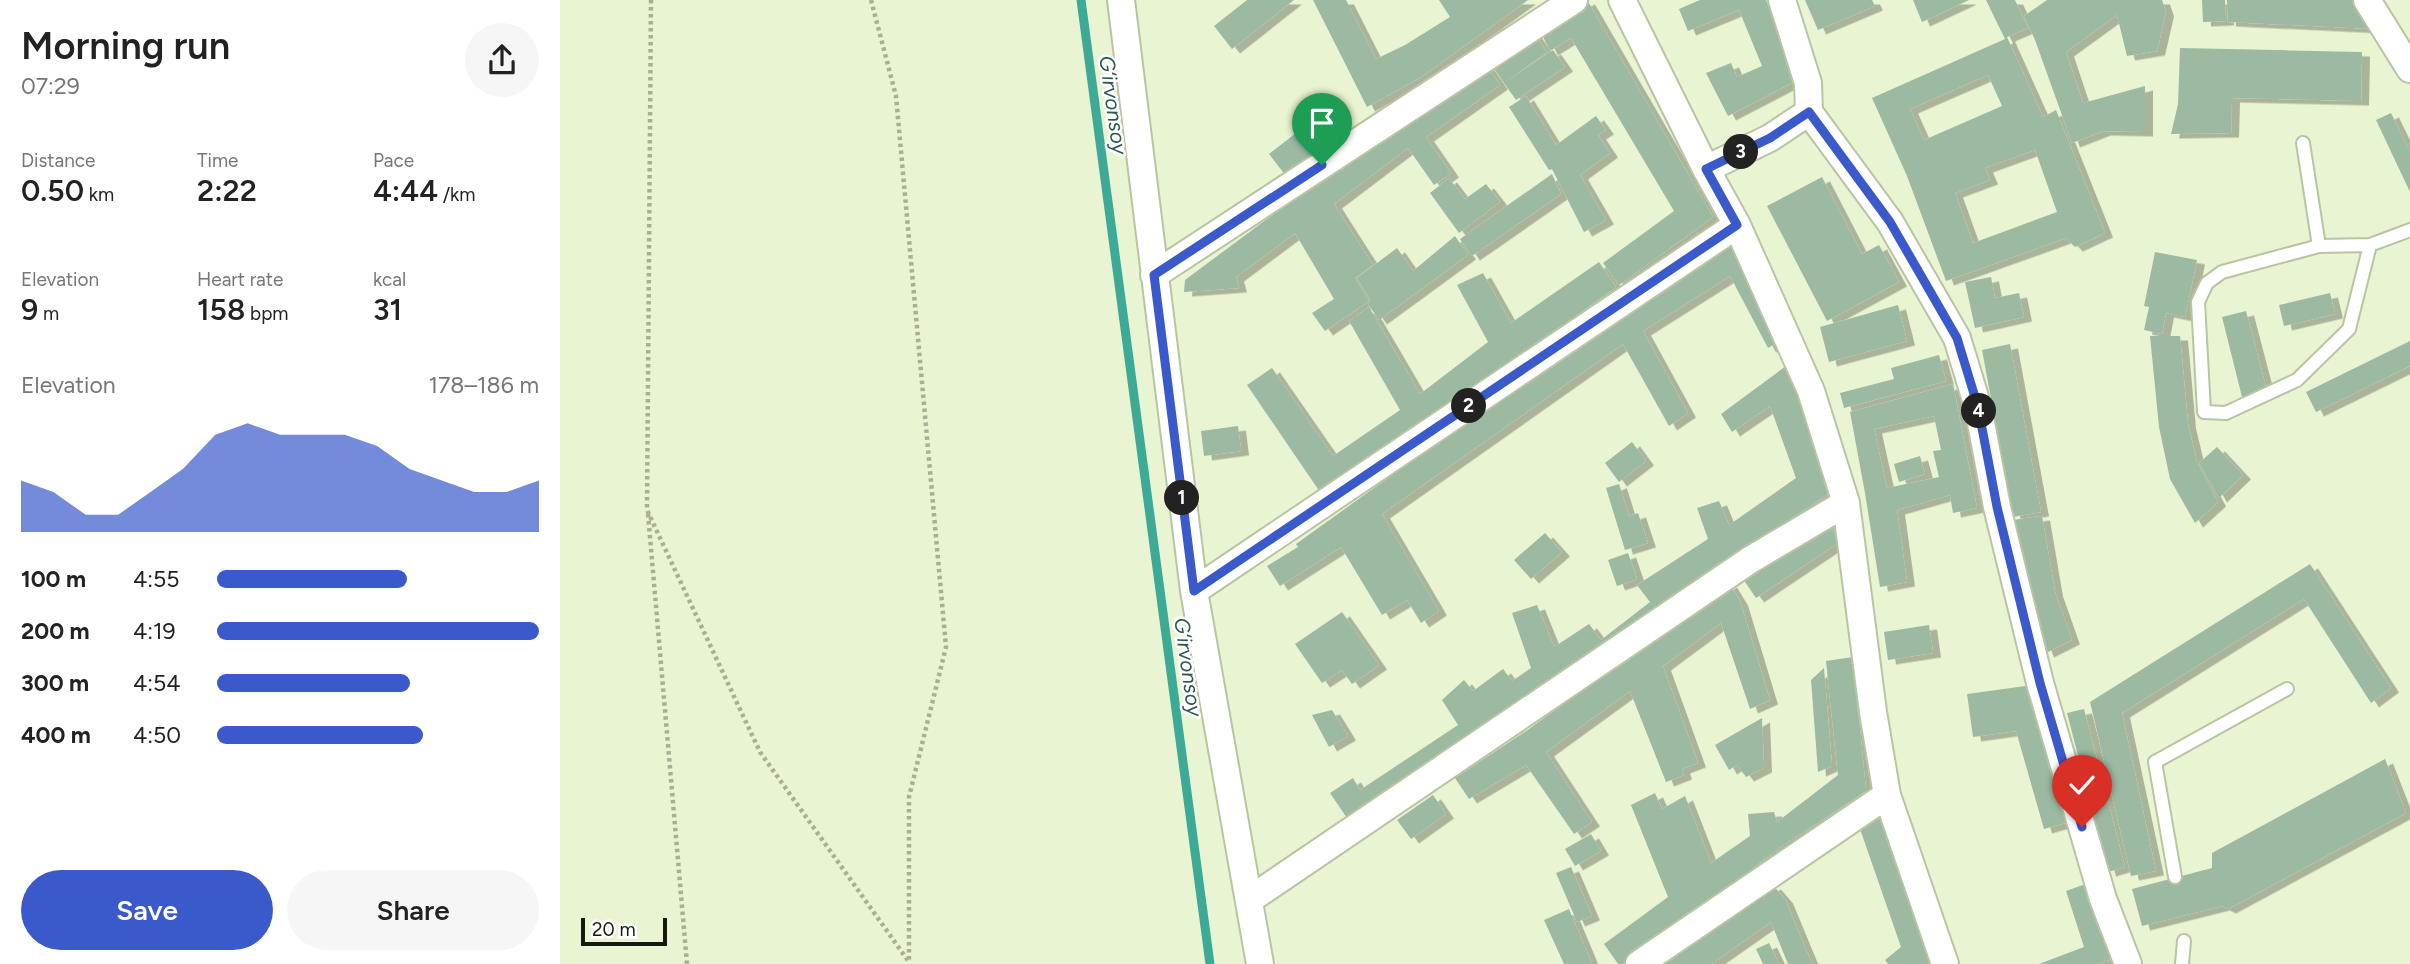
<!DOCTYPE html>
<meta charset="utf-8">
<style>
:root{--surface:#fff;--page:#f6f6f6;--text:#222;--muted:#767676;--accent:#3a59cb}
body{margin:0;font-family:Figtree,sans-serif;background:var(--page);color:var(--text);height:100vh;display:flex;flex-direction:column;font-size:26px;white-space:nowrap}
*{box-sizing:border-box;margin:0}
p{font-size:23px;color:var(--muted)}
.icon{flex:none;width:38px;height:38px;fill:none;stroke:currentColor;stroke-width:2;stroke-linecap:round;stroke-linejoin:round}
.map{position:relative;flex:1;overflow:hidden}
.sheet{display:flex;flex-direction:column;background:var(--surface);width:560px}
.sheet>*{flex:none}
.scale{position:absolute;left:21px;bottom:18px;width:86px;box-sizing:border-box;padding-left:7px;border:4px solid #161a0e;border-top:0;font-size:19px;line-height:24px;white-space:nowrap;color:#161a0e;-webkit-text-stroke:5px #fff;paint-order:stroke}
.pin{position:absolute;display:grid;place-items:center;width:60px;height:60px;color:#fff;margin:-72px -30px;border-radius:50% 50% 50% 0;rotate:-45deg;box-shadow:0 0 7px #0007}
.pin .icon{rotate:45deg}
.km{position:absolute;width:35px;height:35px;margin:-18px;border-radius:50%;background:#222;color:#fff;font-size:19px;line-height:35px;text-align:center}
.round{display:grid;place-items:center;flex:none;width:74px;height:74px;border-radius:37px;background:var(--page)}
.overview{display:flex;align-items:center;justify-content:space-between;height:119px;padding:0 21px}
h1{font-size:38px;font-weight:600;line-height:52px}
.figures{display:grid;grid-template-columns:repeat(3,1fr);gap:10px;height:119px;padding:7px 21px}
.figures div{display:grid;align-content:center}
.figures b{font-size:30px;font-weight:600}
.figures small{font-size:19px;font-weight:400}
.figures p{font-size:19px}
.chart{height:196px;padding:14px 21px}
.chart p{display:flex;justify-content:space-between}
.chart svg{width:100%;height:126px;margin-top:7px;fill:var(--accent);opacity:.7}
.primary-button{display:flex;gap:14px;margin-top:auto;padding:14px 21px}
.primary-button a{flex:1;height:80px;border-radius:42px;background:var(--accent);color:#fff;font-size:28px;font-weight:600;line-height:80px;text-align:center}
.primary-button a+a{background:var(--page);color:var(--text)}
ul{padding:0 21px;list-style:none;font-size:23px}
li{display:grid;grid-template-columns:112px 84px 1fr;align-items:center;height:52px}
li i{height:18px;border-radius:9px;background:var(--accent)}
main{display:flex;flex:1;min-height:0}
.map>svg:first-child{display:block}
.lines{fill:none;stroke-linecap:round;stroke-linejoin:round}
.stream{stroke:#3daa98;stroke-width:9}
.building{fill:#9cbaa2;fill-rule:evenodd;filter:url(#shadow)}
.service-casing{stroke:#b9c4a3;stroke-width:16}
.minor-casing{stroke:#b9c4a3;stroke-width:30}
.path{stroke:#a7b095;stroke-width:4.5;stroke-dasharray:3.5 3.5;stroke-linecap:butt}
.service{stroke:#fff;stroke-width:12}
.minor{stroke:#fff;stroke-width:26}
.route-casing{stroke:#fff;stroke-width:14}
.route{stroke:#3a59cb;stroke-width:9}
.labels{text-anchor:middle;stroke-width:5;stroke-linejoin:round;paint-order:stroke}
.water-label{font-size:21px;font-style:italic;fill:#2b5850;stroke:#fff}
</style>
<main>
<section class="sheet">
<div class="overview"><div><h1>Morning run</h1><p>07:29</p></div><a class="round"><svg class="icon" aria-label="share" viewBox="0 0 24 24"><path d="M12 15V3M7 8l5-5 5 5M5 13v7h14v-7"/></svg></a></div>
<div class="figures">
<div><p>Distance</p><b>0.50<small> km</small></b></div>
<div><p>Time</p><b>2:22</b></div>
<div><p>Pace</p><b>4:44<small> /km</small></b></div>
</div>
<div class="figures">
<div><p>Elevation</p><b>9<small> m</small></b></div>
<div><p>Heart rate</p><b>158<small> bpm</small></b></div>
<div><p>kcal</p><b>31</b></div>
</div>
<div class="chart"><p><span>Elevation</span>178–186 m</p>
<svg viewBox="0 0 160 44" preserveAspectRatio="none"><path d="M0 44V26L10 30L20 38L30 38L40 30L50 22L60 10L70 6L80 10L90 10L100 10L110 14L120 22L130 26L140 30L150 30L160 26V44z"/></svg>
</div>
<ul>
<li><b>100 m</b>4:55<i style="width:59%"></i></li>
<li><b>200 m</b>4:19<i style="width:100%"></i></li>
<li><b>300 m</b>4:54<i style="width:60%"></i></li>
<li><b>400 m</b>4:50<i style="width:64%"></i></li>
</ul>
<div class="primary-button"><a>Save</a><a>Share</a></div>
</section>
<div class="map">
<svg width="1850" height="964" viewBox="0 0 1850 964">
<defs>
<filter id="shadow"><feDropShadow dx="8" dy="4.5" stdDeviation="0" flood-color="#0004"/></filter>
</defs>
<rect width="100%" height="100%" fill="#e9f4d2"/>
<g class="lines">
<path class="stream" d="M521 0 650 964"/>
</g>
<path class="building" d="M687 0H734L672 49 654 26Z
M753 0H786L816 59 845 45 890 17 879 0H968L861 77 807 107Z
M1027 0 1153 217 1059 285 1043 263 1114 211 1011 38 990 51 977 25Z
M1140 0H1206L1239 79 1168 116 1146 73 1171 63 1177 77 1202 66 1179 10 1128 31 1119 9Z
M1245 0H1312L1315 6 1258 30Z
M1353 0H1409L1362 22Z
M1426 0H1455L1468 28 1447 37 1483 117 1496 110 1545 233 1515 247 1506 238 1386 281 1347 176 1312 98 1445 39ZM1428 75 1442 106 1364 140 1350 109ZM1475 150 1497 212 1413 243 1395 193 1430 180 1425 168Z
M1487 0H1602L1606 12 1597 51 1567 56 1557 15 1506 52 1523 103 1585 86V132L1543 131 1512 143 1475 40 1464 16Z
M1642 0H1665L1666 21 1643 22Z
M1667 0H1799L1814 29 1668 22Z
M972 31 987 52 944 83 929 62Z
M1620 48 1802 52 1801 101 1672 98 1671 133 1611 134 1618 104Z
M993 50 1005 67 956 100 944 83Z
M924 62 940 85 866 137 891 173 874 185 848 148 774 204 813 265 795 278 809 301 765 331 752 313 774 299 735 233 676 277 679 288 624 292 625 280 833 125Z
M966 96 996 145 1036 116 1046 130 1038 135 1050 153 1020 175 1046 220 1024 232 992 169 989 170 949 107Z
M1831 113 1848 148 1850 147V192L1816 120Z
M745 126 762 148 726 176 709 154Z
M992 174 1001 194 912 256 900 239Z
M1262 177 1302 254 1319 245 1339 282 1267 321 1207 206Z
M889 178 905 199 926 184 940 202 899 233 870 193Z
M895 236 908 255 819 320 808 304 811 301 797 278 837 248 853 271Z
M1176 242 1225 338 1208 348 1170 276 1083 331 1128 413 1109 426 1063 344 822 514 879 611 861 623 847 600 822 615 781 547 720 586 707 566 738 547 736 544 974 373 1070 308Z
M1595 252 1637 260 1625 317 1606 313 1602 334 1584 330 1589 307 1584 306Z
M1039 262 1056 287 872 419 762 495 687 385 712 368 773 456 840 410 789 321 809 307 860 394 928 342 897 285 923 273 951 323Z
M1431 277 1435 298 1459 293 1464 317 1415 328 1405 282Z
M1770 293 1775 314 1724 326 1719 305Z
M1338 305 1347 341 1269 362 1260 327Z
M1686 311 1707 391 1682 397 1662 317Z
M1590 336H1620L1628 424 1637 462 1658 502 1635 523 1610 479 1599 427Z
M1850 341V366L1756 412 1746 392Z
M1450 344 1481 512 1453 517 1422 350Z
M1379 355 1386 381 1284 408 1280 393 1334 379 1331 368Z
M1230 363 1272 491 789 821 770 793 793 778 800 790 898 725 882 700 904 680 913 691 943 669 952 681 971 668 952 613 977 605 994 647 1029 624 1041 640 1090 602 1077 585 1148 539 1137 508 1159 501 1169 525 1236 478 1210 406 1172 432 1161 414Z
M1393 384 1417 508 1393 513 1390 495 1337 510 1347 582 1320 587 1305 493 1290 412ZM1374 416 1381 450 1373 451 1379 477 1327 488 1314 429Z
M678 426 681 451 644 456 641 431Z
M1072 442 1086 461 1059 482 1045 463Z
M1657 447 1683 475 1659 498 1639 463Z
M1360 456 1365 474 1339 482 1334 464Z
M1059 484 1069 516 1078 513 1088 543 1065 550 1046 488Z
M1482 516 1495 592 1512 640 1486 653 1467 601 1453 520Z
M1269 518 1278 543 1196 598 1181 576Z
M985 533 1002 552 971 579 954 560Z
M1068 553 1077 579 1057 586 1048 560Z
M1750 564 1831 688 1811 703 1744 599 1562 713 1596 871 1571 876 1530 702Z
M1169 583 1180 601 1210 700 1190 709 1161 623 1103 666 1138 763 1122 769 1124 775 1106 782 1070 691 986 752 1032 822 1014 834 966 765 909 799 895 778 969 729Z
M782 612 819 665 792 684 782 670 762 683 735 644Z
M1369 625 1373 653 1328 660 1324 632Z
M1293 657 1306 791 1219 848 1141 908 1062 964H1058L1044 944 1108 897 1071 805 1095 793 1102 809 1125 796 1151 863 1190 836 1188 814 1214 812 1217 822 1278 775 1266 661Z
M1264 668 1272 766 1258 772 1251 680Z
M1473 685 1512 821 1484 829 1456 731 1413 737 1407 694Z
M1524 709 1565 867 1548 872 1507 713Z
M772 710 788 736 769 747 752 715Z
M1202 718 1204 768 1186 777 1177 765 1169 770 1155 745Z
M1825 759 1846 813 1668 909 1662 906 1582 926 1572 889 1652 868V853Z
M873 795 886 814 851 839 837 820Z
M1324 817 1375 958 1367 964H1328L1325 960 1341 947 1299 826Z
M1031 834 1041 851 1015 866 1005 849Z
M1011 867 1032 916 1017 922 996 873Z
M1528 883 1552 959 1538 964H1479L1524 947 1506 891Z
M1213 885 1225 899 1252 964H1228L1211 922 1151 964H1103Z
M1009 909 1032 964H1004L984 920Z
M1209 943 1219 964H1203L1196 949Z"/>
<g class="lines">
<defs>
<path id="service" d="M1743 143 1759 246
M1810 245 1789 329 1737 380 1666 413 1644 412 1638 302 1647 283 1662 272 1759 246 1810 245 1850 230
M1615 877 1595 762 1727 689
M1622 964 1624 941"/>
<path id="minor" d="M561 0 634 591 700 964
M1062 0 1146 169 1177 225 1251 391 1286 503 1313 712 1327 795 1385 964
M1807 0 1850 69
M1249 112 1330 222 1397 338 1418 407 1437 507 1480 683 1543 899 1568 964
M1146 169 1210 138 1249 112 1248 83 1222 0
M594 275 1014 0
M634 591 1177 225
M689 900 1190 560 1286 503
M1079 964 1327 795"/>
</defs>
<use href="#service" class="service-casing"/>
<use href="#minor" class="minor-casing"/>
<path class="path" d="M91 0 87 510 200 752 349 962
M311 0 336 96 386 647 349 797V962
M88 514 127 964"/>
<use href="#service" class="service"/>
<use href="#minor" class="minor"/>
</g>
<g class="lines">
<defs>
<path id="route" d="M762 165 594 275 634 591 1177 225 1146 169 1210 138 1249 112 1330 222 1397 338 1418 407 1437 507 1480 683 1522 827"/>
</defs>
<use href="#route" class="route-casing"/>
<use href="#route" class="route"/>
</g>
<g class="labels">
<g class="water-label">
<text transform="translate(553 105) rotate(82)" y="7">G‘irvonsoy</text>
<text transform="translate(628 667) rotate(82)" y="7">G‘irvonsoy</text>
</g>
</g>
</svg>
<div class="scale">20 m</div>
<div class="pin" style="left:762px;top:165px;background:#1e9e55"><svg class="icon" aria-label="arrive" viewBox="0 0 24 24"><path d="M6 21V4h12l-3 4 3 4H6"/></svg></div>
<div class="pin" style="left:1522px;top:827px;background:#d93025"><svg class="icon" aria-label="check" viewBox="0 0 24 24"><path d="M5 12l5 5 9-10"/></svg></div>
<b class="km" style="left:622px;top:498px">1</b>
<b class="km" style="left:909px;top:406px">2</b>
<b class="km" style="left:1181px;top:152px">3</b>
<b class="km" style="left:1419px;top:411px">4</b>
</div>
</main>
